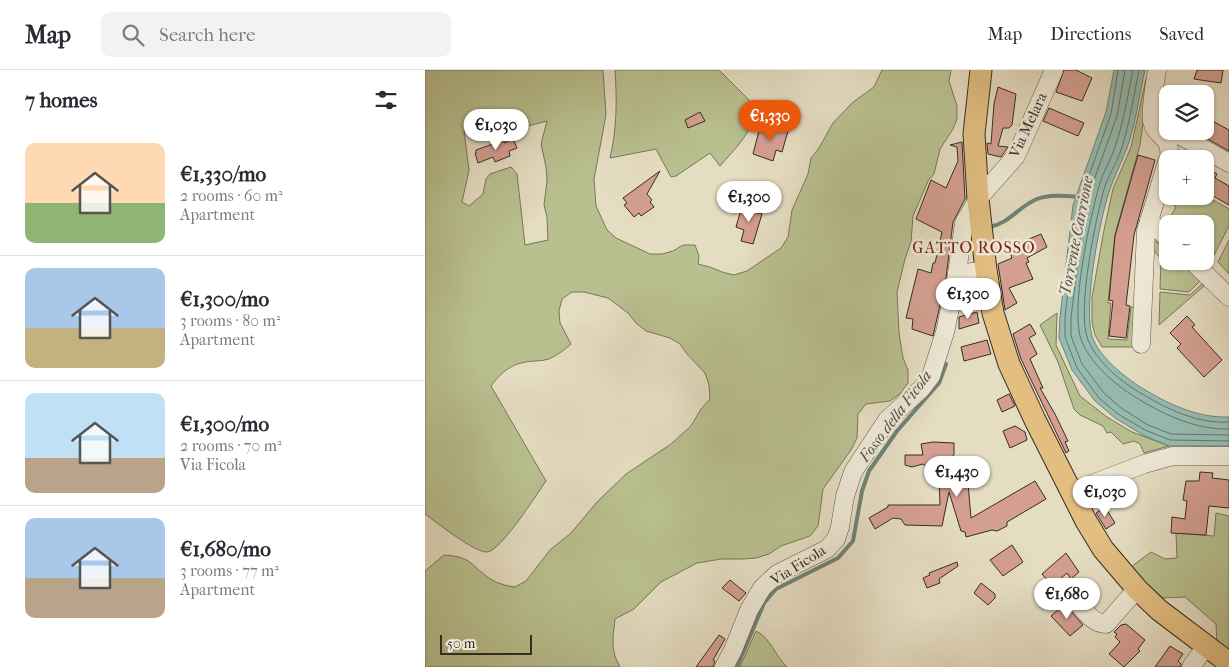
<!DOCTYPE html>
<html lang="en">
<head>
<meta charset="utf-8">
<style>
	:root { --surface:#fff; --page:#f2f2f3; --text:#2b2b33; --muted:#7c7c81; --line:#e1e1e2; --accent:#ea580c }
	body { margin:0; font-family:"IM FELL French Canon",serif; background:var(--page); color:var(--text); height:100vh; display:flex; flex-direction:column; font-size:19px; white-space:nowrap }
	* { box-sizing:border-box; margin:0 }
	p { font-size:16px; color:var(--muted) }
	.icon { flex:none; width:28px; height:28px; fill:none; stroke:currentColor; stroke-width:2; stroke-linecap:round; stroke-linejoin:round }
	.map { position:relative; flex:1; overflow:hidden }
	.side { display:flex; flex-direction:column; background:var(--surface); width:425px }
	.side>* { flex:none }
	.buttons { position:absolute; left:734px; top:15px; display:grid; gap:10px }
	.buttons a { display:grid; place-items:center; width:55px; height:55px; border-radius:10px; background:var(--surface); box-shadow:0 1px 4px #0004; font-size:25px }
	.scale { position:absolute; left:15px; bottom:12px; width:92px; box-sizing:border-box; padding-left:5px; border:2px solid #372c23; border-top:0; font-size:14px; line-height:18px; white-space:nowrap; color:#372c23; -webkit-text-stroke:4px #eee9d7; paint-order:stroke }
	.price { position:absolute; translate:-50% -42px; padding:0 11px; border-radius:18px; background:#fff; color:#222; font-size:16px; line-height:32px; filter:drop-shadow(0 1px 2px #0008) }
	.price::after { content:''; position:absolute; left:50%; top:30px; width:15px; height:11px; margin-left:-8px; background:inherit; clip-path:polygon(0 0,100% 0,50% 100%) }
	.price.active { background:var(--accent); color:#fff }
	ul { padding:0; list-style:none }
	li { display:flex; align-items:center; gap:15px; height:125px; padding:0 25px }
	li+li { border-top:1px solid var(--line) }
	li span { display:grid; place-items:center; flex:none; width:140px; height:100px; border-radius:10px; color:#555 }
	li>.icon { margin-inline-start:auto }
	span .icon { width:60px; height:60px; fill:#fffc; stroke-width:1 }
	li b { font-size:21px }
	h2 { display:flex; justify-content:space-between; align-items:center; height:60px; padding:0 25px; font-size:21px }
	header { display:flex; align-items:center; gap:30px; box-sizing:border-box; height:70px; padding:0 25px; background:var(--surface); border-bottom:1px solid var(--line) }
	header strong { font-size:24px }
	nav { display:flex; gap:28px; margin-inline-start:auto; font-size:18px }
	.search { width:350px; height:45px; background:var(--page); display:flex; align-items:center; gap:12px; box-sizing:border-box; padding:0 18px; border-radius:10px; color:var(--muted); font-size:19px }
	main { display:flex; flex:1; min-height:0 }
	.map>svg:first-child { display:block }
</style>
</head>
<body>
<header>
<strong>Map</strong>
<div class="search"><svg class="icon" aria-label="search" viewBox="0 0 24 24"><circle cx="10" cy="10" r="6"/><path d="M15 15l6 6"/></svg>Search here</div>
<nav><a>Map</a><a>Directions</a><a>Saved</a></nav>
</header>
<main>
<section class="side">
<h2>7 homes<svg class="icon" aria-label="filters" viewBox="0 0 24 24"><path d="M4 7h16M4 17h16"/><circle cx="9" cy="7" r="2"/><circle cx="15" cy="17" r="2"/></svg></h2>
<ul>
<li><span style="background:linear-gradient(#ffd9b3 60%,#8fb573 0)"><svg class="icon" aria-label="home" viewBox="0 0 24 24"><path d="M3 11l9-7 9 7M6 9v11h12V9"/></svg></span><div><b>€1,330/mo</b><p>2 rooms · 60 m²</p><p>Apartment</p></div></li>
<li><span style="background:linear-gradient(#a9c7e8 60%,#c2b280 0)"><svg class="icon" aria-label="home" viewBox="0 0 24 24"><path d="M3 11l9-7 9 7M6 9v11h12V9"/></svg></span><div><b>€1,300/mo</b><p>3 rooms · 80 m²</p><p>Apartment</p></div></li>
<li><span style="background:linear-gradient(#bfe0f5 65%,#b9a48a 0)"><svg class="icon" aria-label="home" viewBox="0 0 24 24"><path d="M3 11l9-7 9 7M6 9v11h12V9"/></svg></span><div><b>€1,300/mo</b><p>2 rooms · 70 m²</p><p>Via Ficola</p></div></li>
<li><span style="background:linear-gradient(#a9c7e8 60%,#b9a48a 0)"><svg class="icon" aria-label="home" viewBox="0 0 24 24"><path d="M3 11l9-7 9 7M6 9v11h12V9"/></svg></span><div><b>€1,680/mo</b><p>3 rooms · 77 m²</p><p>Apartment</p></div></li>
</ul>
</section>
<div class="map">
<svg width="804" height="597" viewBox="0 0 804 597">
	<rect width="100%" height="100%" fill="#e5ddc2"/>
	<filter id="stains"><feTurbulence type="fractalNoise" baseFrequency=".004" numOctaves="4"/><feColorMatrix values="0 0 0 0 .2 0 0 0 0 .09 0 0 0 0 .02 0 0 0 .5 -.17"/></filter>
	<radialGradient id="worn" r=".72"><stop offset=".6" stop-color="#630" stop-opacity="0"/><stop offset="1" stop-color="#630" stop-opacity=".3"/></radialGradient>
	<g fill="#b9c090" stroke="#78765a" fill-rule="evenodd">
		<path d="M0,0H178L181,45L169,109L171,136L182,160L191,168L225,184H237L248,181L258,175H270L274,186L273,194L285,197L297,202L309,205L322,201L356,178L363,167L367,140L383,104L386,88L394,78L408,53L427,33L449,17L457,0H526L524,11L532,36V49L528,59L515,79L509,104L503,111L488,146L486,172L480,189L472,222L474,263L478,288L483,300V313L475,324L465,331L441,334L433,344L432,368L426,380L398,419L393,456L385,466L356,476L344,484L331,488L319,489H296L272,493L236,512L209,539L190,549C188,569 185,579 195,597H0V501L19,485C49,487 45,496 67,510C74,514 82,516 90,517L101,511L125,480L146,463L172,432L201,404L246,374L266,356L276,339L285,329L284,315L280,303L262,284L255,274L245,268L221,261L211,253L203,243L183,228L159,222H147L137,229L134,241L135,253L146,274C139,280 133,285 124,289C115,292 105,290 96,293C83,296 73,306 66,316L121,411C112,424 75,482 62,482C50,483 11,452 0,444ZM122,51L116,74L121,97L122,111L119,135L122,147L123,170L100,175L92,104L86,97L65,104L61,109L58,124L44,136L37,132L44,100L39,61L57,55L61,64L82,56L91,59Z"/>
		<path d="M190,0H294L327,33C327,38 329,44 328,49C323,67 307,82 295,96L285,83L251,106L246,107L231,79L185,88C192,59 192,29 190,0Z"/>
		<polygon points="721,9 724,9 715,75 690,164 683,233 686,233 683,269 702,270 706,237 712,237 712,277 677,277 670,265 667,253 667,227 679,160 688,119 706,77"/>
		<polygon points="742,120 742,126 780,126 780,120 782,121 781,126 804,139 804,156 788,187 780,180 780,154 750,154 744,149 751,137 740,127"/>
		<polygon points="729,170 742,181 742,191 754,191 775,211 764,222 735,219 736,189 726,177"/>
		<polygon points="804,170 804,204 793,192"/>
		<polygon points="777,214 779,216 734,255 735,222 765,225"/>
		<polygon points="632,243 631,275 655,326 682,347 707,362 744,376 719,383 715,374 709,371 698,374 686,362 682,363 678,356 655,345 649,339 633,292 615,255"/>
		<polygon points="791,443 804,446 804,583 792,576 791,554 760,527 738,528 708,501 706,497 726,482 740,489 752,488 751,463 789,466"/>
		<path d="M331,561C346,568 350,586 362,597H315Z"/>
	</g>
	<path fill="#96bcb1" stroke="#708278" d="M689,0H720C714,26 711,53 702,78C697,91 691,103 686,116C675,146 658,236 667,266C674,288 703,310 722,321C747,336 775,348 804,347V376H744L718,365L690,348L670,331L647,300L634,268L635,247L648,135L681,42Z"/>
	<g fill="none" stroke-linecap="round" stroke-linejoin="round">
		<g stroke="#66746a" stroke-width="1">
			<polyline points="693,0 686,44 653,136 640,247 640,267 652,298 674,328 693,344 720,360 745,370 804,371"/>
			<polyline points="700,0 692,46 659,138 646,248 646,266 657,294 679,323 696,338 723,355 746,364 804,365"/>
			<path d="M708,0C703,24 699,50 691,74C687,88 678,101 674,116C665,149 644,242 657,272C668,297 693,317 715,330C742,346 772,360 804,359"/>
			<path d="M714,0C709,25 705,50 698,74C694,89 685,102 680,116C671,146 651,242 663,270C673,293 697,313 719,325C744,340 774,354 804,352"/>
		</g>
		<g stroke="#708278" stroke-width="4">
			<path d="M564,157C584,154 594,136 612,129C625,124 642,126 655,127"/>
			<polyline points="312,597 339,533 351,519 413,488 428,471 437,421 444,401 472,361 514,313 521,294"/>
		</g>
	</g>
	<g fill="#d49f90" stroke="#372c23">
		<polygon points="639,0 651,0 667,8 657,31 631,22"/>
		<polygon points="772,0 798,0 796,13 769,9"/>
		<polygon points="573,17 591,24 587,55 584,58 578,58 573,76 583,77 576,87 563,84 562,73 566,74 569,34"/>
		<polygon points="624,38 659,53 653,66 618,51"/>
		<polygon points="275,42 280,51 263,58 260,50"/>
		<polygon points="780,47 804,60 804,81 769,61 780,61"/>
		<polygon points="336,53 363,61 357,82 351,80 348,91 328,84"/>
		<polygon points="88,69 92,78 84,81 85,86 70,92 68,87 53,93 50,83 51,83 51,80 79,70 79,73"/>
		<polygon points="537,72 540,129 528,152 521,208 508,266 487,259 488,249 481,248 493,199 506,203 508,193 510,193 517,162 491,149 506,110 521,118 533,91 532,77 525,75"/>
		<polygon points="713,85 730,90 709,165 701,235 705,236 701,268 684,266 688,231 684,230 690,166"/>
		<polygon points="780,97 792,104 790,108 804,116 804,135 783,123 783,119 780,125"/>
		<polygon points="235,101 222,124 227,130 225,132 229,137 216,146 214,143 209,147 199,135 202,133 198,128"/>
		<polygon points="318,133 331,137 329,142 337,144 328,174 316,171 319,160 311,157"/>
		<polygon points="616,164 622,177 602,188 604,192 601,193 608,209 584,218 592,233 580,240 573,194 587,188 584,180 598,175 597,172"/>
		<polygon points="552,242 554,253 534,259 534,247"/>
		<polygon points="762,246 770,255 767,257 797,290 779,307 752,278 756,274 745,263"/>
		<polygon points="605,254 611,264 604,268 612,284 605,289 618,318 615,318 630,344 643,371 640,372 644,381 641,383 596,289 588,264"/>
		<polygon points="562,270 566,284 539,291 536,277"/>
		<polygon points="584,324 590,336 577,342 572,330"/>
		<polygon points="590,356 600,362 602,370 585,378 578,361"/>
		<polygon points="508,372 529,373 529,384 521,400 529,397 528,400 542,401 546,448 610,411 621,429 582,452 582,456 572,461 567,460 541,467 540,462 536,461 524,422 517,456 480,455 476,449 468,448 450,459 444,448 463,437 463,435 515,435 514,404 518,402 517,400 504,399 498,394 487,397 480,395 480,385 498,385 496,374"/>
		<polygon points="775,402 788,403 787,408 804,410 804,438 784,436 781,465 746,463 747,447 760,449 762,431 758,430 761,411 774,411"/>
		<polygon points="680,437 690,453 681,459 671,443"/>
		<polygon points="587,475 598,492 578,506 565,490"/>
		<polygon points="641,483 654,502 646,509 642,503 627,516 617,504"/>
		<polygon points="532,492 533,496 514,509 515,513 502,518 498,508 505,505 504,503"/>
		<polygon points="305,510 321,523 314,531 297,518"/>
		<polygon points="556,513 570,524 570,528 563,535 549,523"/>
		<polygon points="641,533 643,538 658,555 645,566 626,546"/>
		<polygon points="701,554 720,570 713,579 715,581 699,597 684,584 695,572 690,567 692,564 689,562 696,555"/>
		<polygon points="294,565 300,569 288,590 290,591 288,597 271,597"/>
		<polygon points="745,576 758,584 753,591 756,594 756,597 730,597"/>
	</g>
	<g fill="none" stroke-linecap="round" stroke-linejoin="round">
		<g stroke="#62584b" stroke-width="19">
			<g id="minor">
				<path d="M732,0C730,13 725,39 727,51C730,68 747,64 744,89"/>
				<polyline points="747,61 804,93"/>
				<polyline points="724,150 742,168"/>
				<polyline points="767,191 804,227"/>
				<polyline points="531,210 539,153 553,129 591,86 629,0"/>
				<polyline points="716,274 721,161 742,92"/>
				<polyline points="646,422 719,394 748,386 804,386"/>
				<path d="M651,531C660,541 668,554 681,554L712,519"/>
				<polyline points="299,597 308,580 324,540 337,518 352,504 402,479 411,469 415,457 420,426 428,402 462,350 496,319 506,306 520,262 531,210 541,203 561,200"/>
				<polyline points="766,597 781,576"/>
			</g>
		</g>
		<g stroke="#372c23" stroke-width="23">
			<polyline id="major" points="556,0 549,64 553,129 561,200 568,243 584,294 610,350 661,451 678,479 712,519 734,540 804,593"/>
		</g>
		<use href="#minor" stroke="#eee9d7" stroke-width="18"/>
		<use href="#major" stroke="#e2be81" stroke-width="21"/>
	</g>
	<g text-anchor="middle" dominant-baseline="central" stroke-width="5" stroke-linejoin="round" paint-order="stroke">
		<g font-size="15" fill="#372c23" stroke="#eee9d7">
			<text transform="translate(603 55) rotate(-65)">Via Melara</text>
			<text transform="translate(373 495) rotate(-32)">Via Ficola</text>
		</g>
		<g font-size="16" font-style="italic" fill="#4f5046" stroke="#eee9d7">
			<text transform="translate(651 166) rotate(-79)">Torrente Carrione</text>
			<text transform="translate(470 346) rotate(-53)">Fosso della Ficola</text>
		</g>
		<g font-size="16" letter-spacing="1" fill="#7a1f14" stroke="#eee9d7">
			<text x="549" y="177">GATTO ROSSO</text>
		</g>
	</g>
	<rect width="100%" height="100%" filter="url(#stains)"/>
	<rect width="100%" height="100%" fill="url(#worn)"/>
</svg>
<div class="buttons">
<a><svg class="icon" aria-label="layers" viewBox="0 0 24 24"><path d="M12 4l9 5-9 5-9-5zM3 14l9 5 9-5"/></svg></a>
<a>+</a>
<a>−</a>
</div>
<div class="scale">50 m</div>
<b class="price active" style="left:345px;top:72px">€1,330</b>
<b class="price" style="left:71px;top:81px">€1,030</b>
<b class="price" style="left:324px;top:153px">€1,300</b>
<b class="price" style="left:543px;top:250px">€1,300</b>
<b class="price" style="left:532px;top:428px">€1,430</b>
<b class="price" style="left:680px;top:448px">€1,030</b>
<b class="price" style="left:642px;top:550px">€1,680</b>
</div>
</main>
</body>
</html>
